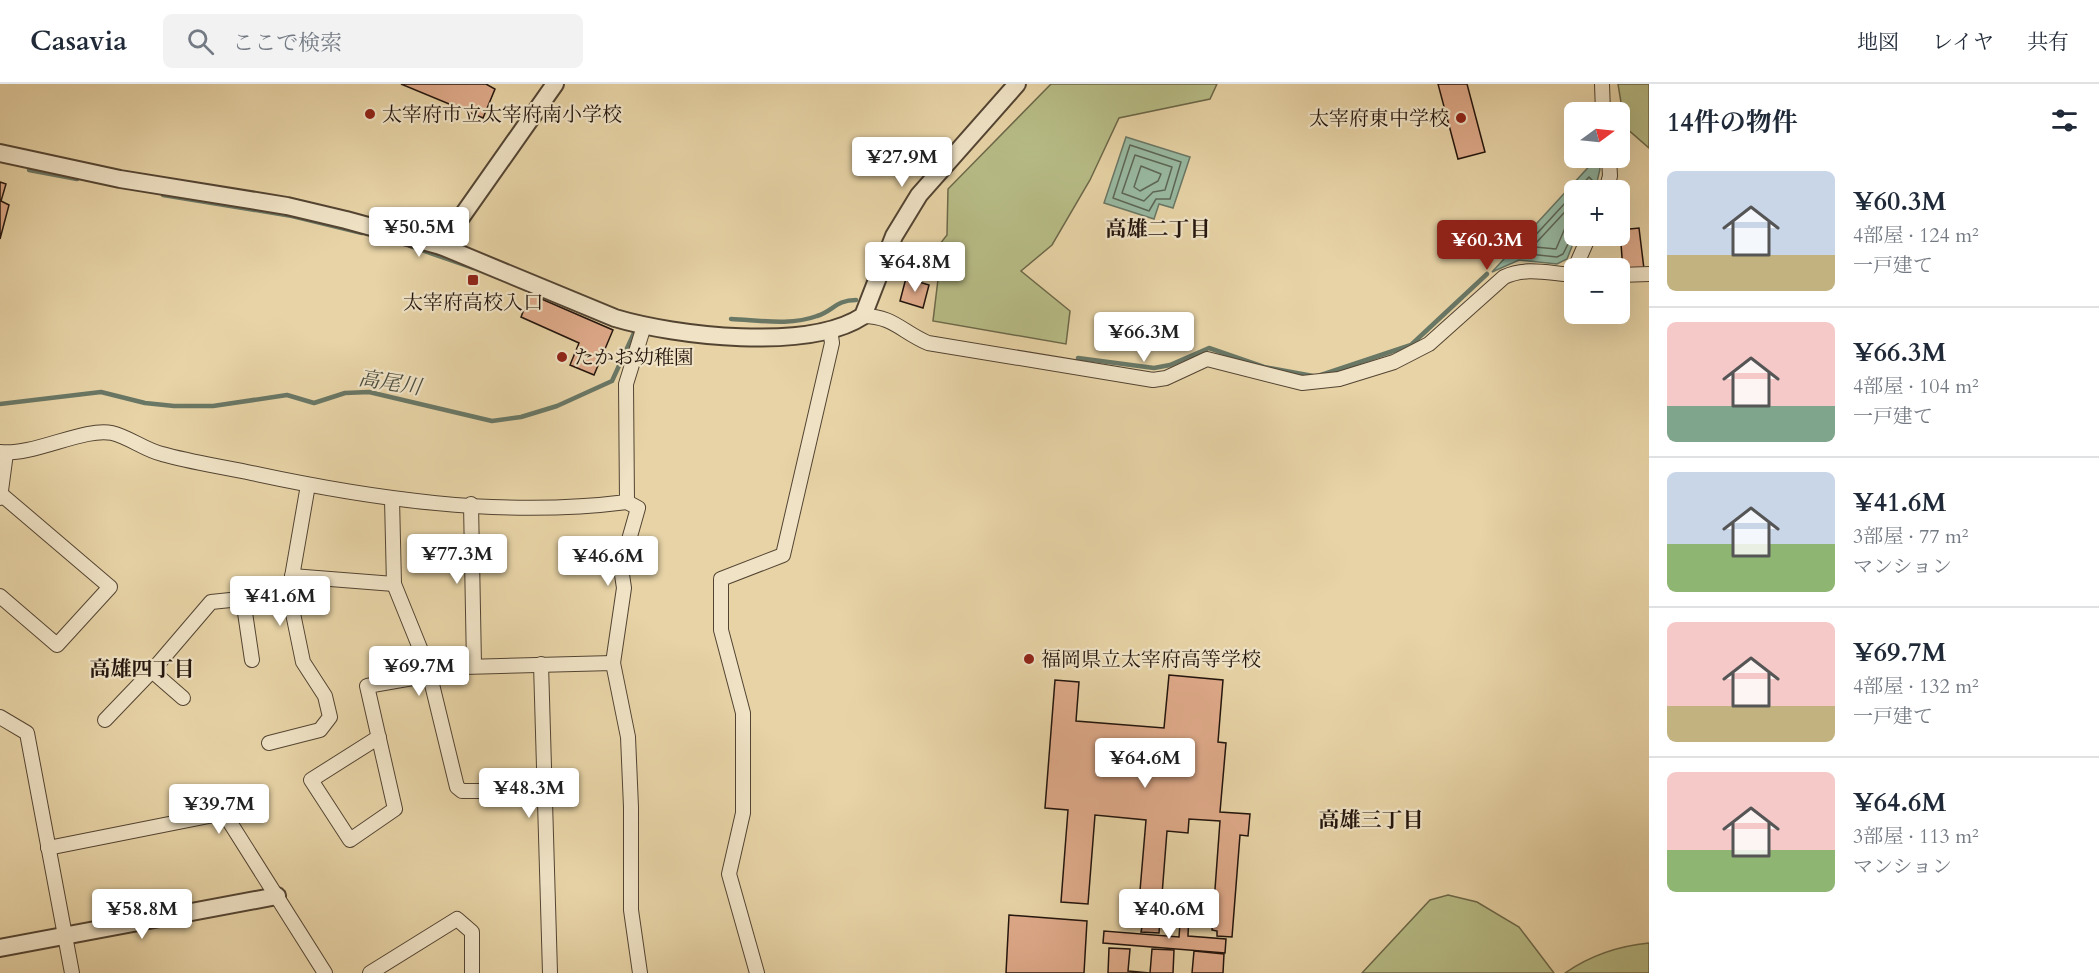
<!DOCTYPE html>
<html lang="ja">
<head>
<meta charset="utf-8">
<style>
	:root { --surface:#fff; --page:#f2f2f3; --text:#1f2937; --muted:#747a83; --line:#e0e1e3; --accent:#8f2418 }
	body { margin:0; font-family:Cardo,"Noto Serif JP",serif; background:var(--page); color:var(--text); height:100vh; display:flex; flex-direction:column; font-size:22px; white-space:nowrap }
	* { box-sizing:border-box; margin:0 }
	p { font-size:20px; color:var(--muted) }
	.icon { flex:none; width:33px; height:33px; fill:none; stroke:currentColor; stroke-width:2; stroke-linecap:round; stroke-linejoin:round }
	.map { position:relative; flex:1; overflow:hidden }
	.sheet { display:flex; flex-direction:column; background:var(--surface); width:450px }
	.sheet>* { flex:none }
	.needle { width:39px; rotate:75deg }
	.controls { position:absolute; left:1564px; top:18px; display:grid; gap:12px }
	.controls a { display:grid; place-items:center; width:66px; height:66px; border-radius:9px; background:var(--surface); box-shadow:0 6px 24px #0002; font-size:30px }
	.price { position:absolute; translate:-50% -51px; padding:0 14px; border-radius:6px; background:#fff; color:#222; font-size:20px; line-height:39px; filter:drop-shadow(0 2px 3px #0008) }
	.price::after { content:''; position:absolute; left:50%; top:36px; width:18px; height:14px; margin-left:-9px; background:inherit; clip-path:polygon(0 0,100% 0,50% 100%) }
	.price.on { background:var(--accent); color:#fff }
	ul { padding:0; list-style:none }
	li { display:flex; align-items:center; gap:18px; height:150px; padding:0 18px }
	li+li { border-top:2px solid var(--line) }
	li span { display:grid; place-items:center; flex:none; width:168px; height:120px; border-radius:9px; color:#555 }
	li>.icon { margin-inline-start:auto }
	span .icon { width:72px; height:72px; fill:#fffc; stroke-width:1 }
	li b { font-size:26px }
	h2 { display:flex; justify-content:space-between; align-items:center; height:72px; padding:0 18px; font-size:26px }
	header { display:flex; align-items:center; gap:36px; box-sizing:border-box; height:84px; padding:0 30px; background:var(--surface); border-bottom:2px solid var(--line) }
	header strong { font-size:28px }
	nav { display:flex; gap:33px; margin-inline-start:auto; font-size:21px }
	.search { width:420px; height:54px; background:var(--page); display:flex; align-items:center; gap:15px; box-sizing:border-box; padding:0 21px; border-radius:9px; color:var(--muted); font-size:22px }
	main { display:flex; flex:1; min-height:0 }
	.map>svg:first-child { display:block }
</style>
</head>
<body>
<header>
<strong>Casavia</strong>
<div class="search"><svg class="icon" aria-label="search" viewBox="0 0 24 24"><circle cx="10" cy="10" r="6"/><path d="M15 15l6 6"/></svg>ここで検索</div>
<nav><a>地図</a><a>レイヤ</a><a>共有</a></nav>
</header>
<main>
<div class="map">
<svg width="1649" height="889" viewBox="0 0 1649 889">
	<rect width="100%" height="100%" fill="#e7d3a6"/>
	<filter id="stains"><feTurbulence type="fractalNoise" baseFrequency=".00333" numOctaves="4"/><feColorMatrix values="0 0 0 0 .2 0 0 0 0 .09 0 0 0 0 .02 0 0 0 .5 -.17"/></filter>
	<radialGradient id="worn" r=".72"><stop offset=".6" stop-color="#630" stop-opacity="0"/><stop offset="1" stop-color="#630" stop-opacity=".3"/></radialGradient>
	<g fill="#b7bc86" stroke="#6c6849" stroke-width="1.5">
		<polygon points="1051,0 1217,0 1210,15 1119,34 1090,96 1052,161 1021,187 1070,227 1066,260 933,237 939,187 932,170 947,151 948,105"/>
		<polygon points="1618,0 1649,0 1649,64 1625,43"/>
		<polygon points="1448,811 1477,818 1519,843 1554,889 1362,889 1430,816"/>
		<path d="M1649,859V889H1565C1591,871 1618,862 1649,859Z"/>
	</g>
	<g fill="#98b9a1" stroke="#697765" stroke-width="1.5">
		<polygon points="1126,53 1190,73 1173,124 1159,120 1154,135 1104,119"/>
		<polygon points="1596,75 1600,85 1595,106 1575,106 1576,152 1567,175 1557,180 1519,176 1492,188"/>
	</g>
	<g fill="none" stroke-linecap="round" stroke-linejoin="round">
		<g stroke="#5d6656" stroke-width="1.5">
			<polygon points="1130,61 1181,78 1170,115 1156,115 1149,127 1113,114"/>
			<polygon points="1135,71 1172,83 1165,106 1153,108 1144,117 1122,109"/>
			<polygon points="1141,82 1161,90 1158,97 1140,107 1134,103"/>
			<polyline points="1575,117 1536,159 1535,163 1556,165 1565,144 1575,138"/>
			<polyline points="1575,146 1563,170 1557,173 1519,169 1589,93 1592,96 1589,106"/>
		</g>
		<g stroke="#697765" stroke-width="4.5">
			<polyline points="29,86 77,95"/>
			<polyline points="163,111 292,132 362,149"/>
			<polyline points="410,162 473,184"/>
			<path d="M731,235C758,236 790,242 817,232C833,227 836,216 856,216"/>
			<polyline points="1078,274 1154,284 1170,281 1209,264 1264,283 1313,292"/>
			<polyline points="1321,291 1411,261 1487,190"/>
			<polyline points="0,320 101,308 145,319 174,322 213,322 287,311 314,319 345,309 369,308 492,337 521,333 557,322 612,297 634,249"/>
		</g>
	</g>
	<g fill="#dfaa8a" stroke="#22140c" stroke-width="1.5">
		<polygon points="401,0 486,0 495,5 483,34"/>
		<polygon points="1438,0 1467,0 1485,68 1458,75"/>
		<polygon points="0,98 6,100 1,117 9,121 0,155"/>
		<polygon points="1639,144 1644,185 1623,187 1620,146"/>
		<polygon points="906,194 929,201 923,224 900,217"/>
		<polygon points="530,210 613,246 594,291 570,281 579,259 521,233"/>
		<polygon points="1169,591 1223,596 1218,658 1226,659 1220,728 1250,730 1248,752 1240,751 1232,853 1217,852 1217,847 1212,846 1220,737 1189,735 1188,749 1167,747 1159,849 1141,848 1142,843 1137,842 1146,736 1095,731 1088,820 1061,818 1068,726 1045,724 1055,596 1079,598 1076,637 1164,644"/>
		<polygon points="1181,826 1189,827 1188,852 1226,855 1225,869 1103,859 1104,847 1179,853"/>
		<polygon points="1009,831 1087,837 1084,889 1006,889"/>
		<polygon points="1109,864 1130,865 1128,887 1150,889 1152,865 1174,866 1173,889 1108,889"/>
		<polygon points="1194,867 1224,870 1223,889 1192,889"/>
	</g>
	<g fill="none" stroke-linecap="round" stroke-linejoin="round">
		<g stroke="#534432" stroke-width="16">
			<g id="minor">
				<polyline points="1602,0 1603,28"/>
				<polyline points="1606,106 1610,92 1609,74"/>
				<polyline points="1575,184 1589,152"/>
				<polyline points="1620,191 1649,190"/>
				<path d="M863,232C893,232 902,248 928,259L1153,296L1166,294L1207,275L1302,299L1339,295L1394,278L1429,260L1504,193C1527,182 1551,190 1575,191"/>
				<path d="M0,368C34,372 84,343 112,349C129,353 145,366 162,370C190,378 219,382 247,388C371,415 501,434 627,418L626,300L644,242"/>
				<polyline points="0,414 6,369"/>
				<polyline points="392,415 394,500 428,584 457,703 462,707 544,707"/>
				<polyline points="471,420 474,581"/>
				<polyline points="292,492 394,500"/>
				<polyline points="0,512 57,561 110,503 2,411"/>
				<polyline points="243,515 252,576"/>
				<polyline points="613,579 624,504 621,484 638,424 627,418"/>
				<polyline points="541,580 550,889"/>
				<polyline points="428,584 613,579 628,653 631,723 631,826 640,889"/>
				<polyline points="152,587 183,614"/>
				<polyline points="0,633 27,649 72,889"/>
				<polyline points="105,636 152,587 211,518 289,510"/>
				<polyline points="379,653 311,696 350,756 395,725 367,602 430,591"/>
				<polyline points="269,659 320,646 330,633 325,612 303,578 289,510 308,401"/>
				<polyline points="48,764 224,729 325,889"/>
				<polyline points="370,889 457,835 472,848 472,889"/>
				<polyline points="757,889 729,790 743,729 743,629 721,546 721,495 783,471 832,259 830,245"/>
			</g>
		</g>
		<g stroke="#534432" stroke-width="20">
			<g id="tertiary">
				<path d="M0,69L120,95L287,122L346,136L441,162L615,234C675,252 808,268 863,232L894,152L919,111L1017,0"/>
				<polyline points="441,162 555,0"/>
				<polyline points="0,864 277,812"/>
			</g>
		</g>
		<use href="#minor" stroke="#efe2c5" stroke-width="14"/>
		<use href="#tertiary" stroke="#efe2c5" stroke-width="16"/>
	</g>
	<g fill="#8f2418" stroke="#efe2c5" stroke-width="2">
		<circle cx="370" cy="30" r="6"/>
		<circle cx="1461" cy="34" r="6"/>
		<rect x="467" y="190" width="12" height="12" rx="3"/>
		<circle cx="562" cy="273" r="6"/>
		<circle cx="1029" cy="575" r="6"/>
	</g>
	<g text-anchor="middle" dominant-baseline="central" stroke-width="4.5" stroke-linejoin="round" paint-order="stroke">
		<g font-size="20" fill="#22140c" stroke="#efe2c5" text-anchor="start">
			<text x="382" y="30">太宰府市立太宰府南小学校</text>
			<text x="1449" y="34" text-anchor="end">太宰府東中学校</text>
			<text x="473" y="218" text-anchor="middle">太宰府高校入口</text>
			<text x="574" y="273">たかお幼稚園</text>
			<text x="1041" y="575">福岡県立太宰府高等学校</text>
		</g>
		<g font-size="21" font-weight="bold" fill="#22140c" stroke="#efe2c5">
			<text x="1158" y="145">高雄二丁目</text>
			<text x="142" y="585">高雄四丁目</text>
			<text x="1371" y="736">高雄三丁目</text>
		</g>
		<g font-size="21" font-style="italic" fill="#4b4e40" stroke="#efe2c5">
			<text transform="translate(390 299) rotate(9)">高尾川</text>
		</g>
	</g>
	<rect width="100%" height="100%" filter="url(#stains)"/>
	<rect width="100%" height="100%" fill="url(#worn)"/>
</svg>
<div class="controls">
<a><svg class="needle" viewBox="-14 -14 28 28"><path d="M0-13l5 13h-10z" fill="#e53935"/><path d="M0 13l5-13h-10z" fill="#747a83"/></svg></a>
<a>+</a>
<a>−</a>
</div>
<b class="price" style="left:902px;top:104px">¥27.9M</b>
<b class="price" style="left:419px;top:174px">¥50.5M</b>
<b class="price on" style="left:1487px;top:187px">¥60.3M</b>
<b class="price" style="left:915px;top:209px">¥64.8M</b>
<b class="price" style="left:1144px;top:279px">¥66.3M</b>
<b class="price" style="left:457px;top:501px">¥77.3M</b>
<b class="price" style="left:608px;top:503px">¥46.6M</b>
<b class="price" style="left:280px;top:543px">¥41.6M</b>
<b class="price" style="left:419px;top:613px">¥69.7M</b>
<b class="price" style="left:1145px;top:705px">¥64.6M</b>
<b class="price" style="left:529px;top:735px">¥48.3M</b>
<b class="price" style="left:219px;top:751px">¥39.7M</b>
<b class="price" style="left:142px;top:856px">¥58.8M</b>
<b class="price" style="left:1169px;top:856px">¥40.6M</b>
</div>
<section class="sheet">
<h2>14件の物件<svg class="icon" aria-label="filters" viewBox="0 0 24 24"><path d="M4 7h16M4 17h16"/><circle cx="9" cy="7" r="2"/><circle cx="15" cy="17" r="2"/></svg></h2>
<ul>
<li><span style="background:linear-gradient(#c9d6e8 70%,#c2b280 0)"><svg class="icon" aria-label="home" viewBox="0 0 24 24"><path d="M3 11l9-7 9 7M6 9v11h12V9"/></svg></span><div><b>¥60.3M</b><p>4部屋 · 124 m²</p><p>一戸建て</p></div></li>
<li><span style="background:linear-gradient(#f6c9c9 70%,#7fa58c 0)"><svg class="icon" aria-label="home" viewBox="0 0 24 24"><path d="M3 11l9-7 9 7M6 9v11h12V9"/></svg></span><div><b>¥66.3M</b><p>4部屋 · 104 m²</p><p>一戸建て</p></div></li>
<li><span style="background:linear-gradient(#c9d6e8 60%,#8fb573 0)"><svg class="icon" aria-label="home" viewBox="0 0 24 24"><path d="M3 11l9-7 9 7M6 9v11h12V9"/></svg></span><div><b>¥41.6M</b><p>3部屋 · 77 m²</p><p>マンション</p></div></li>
<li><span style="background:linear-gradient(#f6c9c9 70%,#c2b280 0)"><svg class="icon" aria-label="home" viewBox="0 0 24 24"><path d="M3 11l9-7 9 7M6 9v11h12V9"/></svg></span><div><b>¥69.7M</b><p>4部屋 · 132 m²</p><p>一戸建て</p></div></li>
<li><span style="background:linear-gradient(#f6c9c9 65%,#8fb573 0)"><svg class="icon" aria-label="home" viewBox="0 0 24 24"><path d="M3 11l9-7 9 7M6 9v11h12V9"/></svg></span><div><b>¥64.6M</b><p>3部屋 · 113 m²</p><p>マンション</p></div></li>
</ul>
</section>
</main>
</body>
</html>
